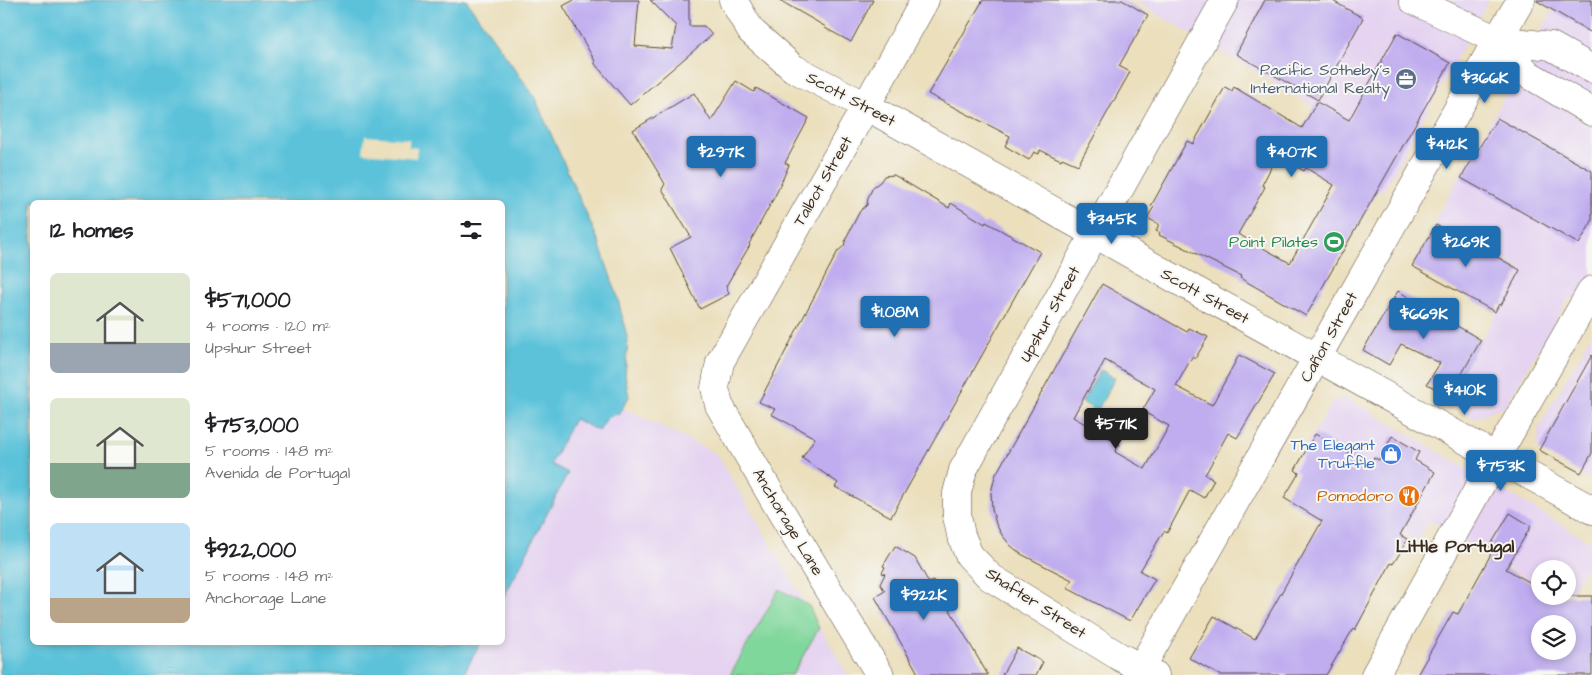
<!DOCTYPE html>
<html lang="en">
<head>
<meta charset="utf-8">
<style>
	:root { --surface:#fff; --page:#f6f6f6; --text:#202124; --muted:#757577; --accent:#1f6fb2 }
	body { margin:0; font-family:"Architects Daughter",sans-serif; background:var(--page); color:var(--text); height:100vh; display:flex; flex-direction:column; font-size:19px; white-space:nowrap }
	* { box-sizing:border-box; margin:0 }
	p { font-size:16px; color:var(--muted) }
	.icon { flex:none; width:28px; height:28px; fill:none; stroke:currentColor; stroke-width:2; stroke-linecap:round; stroke-linejoin:round }
	.map { position:relative; flex:1; overflow:hidden }
	.details { position:absolute; left:30px; top:200px; width:475px; height:445px; display:flex; flex-direction:column; background:var(--surface); border-radius:8px; box-shadow:0 2px 8px #0003 }
	.details>* { flex:none }
	.fabs { position:absolute; left:1531px; top:560px; display:grid; gap:10px }
	.fabs a { display:grid; place-items:center; width:45px; height:45px; border-radius:50%; background:var(--surface); box-shadow:0 2px 8px #0003; font-size:25px }
	.price { position:absolute; translate:-50% -42px; padding:0 11px; border-radius:5px; background:var(--accent); color:#fff; font-size:16px; line-height:32px; filter:drop-shadow(0 1px 2px #0008) }
	.price::after { content:''; position:absolute; left:50%; top:30px; width:15px; height:11px; margin-left:-8px; background:inherit; clip-path:polygon(0 0,100% 0,50% 100%) }
	.price.selected { background:#222; color:#fff }
	ul { padding:0; list-style:none }
	li { display:flex; align-items:center; gap:15px; height:125px; padding:0 20px }
	li span { display:grid; place-items:center; flex:none; width:140px; height:100px; border-radius:8px; color:#555 }
	li>.icon { margin-inline-start:auto }
	span .icon { width:60px; height:60px; fill:#fffc; stroke-width:1 }
	li b { font-size:21px }
	h2 { display:flex; justify-content:space-between; align-items:center; height:60px; padding:0 20px; font-size:21px }
	.map>svg:first-child { display:block }
</style>
</head>
<body>
<div class="map">
<svg width="1592" height="675" viewBox="0 0 1592 675">
	<rect width="100%" height="100%" fill="#f6f6f2"/>
	<filter id="ink" filterUnits="userSpaceOnUse"><feTurbulence type="fractalNoise" baseFrequency=".02" numOctaves="2"/><feDisplacementMap in="SourceGraphic" scale="10" xChannelSelector="R" yChannelSelector="G"/><feConvolveMatrix kernelMatrix="1 2 1 2 8 2 1 2 1" color-interpolation-filters="sRGB"/></filter>
	<filter id="wash" filterUnits="userSpaceOnUse"><feTurbulence type="fractalNoise" baseFrequency=".0096" numOctaves="4" result="noise"/><feDisplacementMap in="SourceGraphic" scale="20" xChannelSelector="R" yChannelSelector="G"/><feGaussianBlur stdDeviation="1.12" result="paint"/><feColorMatrix in="noise" values="0 0 0 0 0 0 0 0 0 0 0 0 0 0 0 0 0 1.4 0 .05"/><feComposite in="paint" operator="in"/></filter>
	<g filter="url(#wash)">
		<rect width="100%" height="100%" fill="#ebdfbc"/>
		<g fill="#e5d3f1">
			<polygon points="1134,0 1489,0 1383,191 1301,145 1320,110"/>
			<polygon points="1559,0 1592,0 1592,310 1569,297 1506,405 1475,418 1446,403 1522,268 1434,222"/>
			<polygon points="1592,334 1592,480 1538,450 1538,429"/>
			<polygon points="1345,397 1592,543 1592,557 1565,603 1568,596 1568,569 1540,569 1540,587 1430,520 1417,540 1291,470 1334,400"/>
			<polygon points="623,408 717,454 848,675 463,675 480,643 502,642 503,599 567,474 550,464 574,419 607,418 619,413"/>
		</g>
		<polygon fill="#80d79b" stroke="#5e805c" points="779,589 809,606 819,628 792,675 730,675"/>
		<g fill="#5cc2da" stroke="#4c767c">
			<polygon points="0,0 466,0 534,96 598,240 617,295 628,341 625,375 629,397 619,413 607,418 599,431 574,419 551,464 568,473 503,599 502,202 32,202 32,642 480,643 463,675 0,675"/>
			<polygon points="1101,370 1115,378 1097,411 1082,402"/>
		</g>
		<polygon fill="#ebdfbc" points="365,136 409,139 409,147 417,148 416,158 363,153"/>
		<g id="blocks">
			<g fill="#c0adef" fill-rule="evenodd">
				<polygon points="574,0 639,0 635,46 672,49 676,26 650,0 689,0 689,26 704,26 712,35 630,105 595,64 595,61 563,6"/>
				<polygon points="779,0 873,0 851,42 825,28 826,27"/>
				<polygon points="983,0 1122,0 1148,15 1119,66 1130,72 1078,165 1062,158 1061,160 1040,150 1039,154 1034,152 1029,160 1005,146 1010,136 928,94"/>
				<polygon points="1265,0 1331,0 1363,18 1318,100 1236,54"/>
				<polygon points="1537,0 1592,0 1592,33 1537,1"/>
				<path d="M1397,33L1450,63L1306,316L1240,278L1241,276L1159,235L1160,233L1156,231L1159,224L1147,218L1154,207L1151,206L1187,141L1193,144L1225,87L1232,91L1234,87L1302,128L1317,102L1349,120ZM1277,156L1304,171L1306,168L1334,185L1290,263L1238,234L1265,187L1262,185Z"/>
				<polygon points="736,81 754,92 756,88 809,118 785,163 789,165 777,192 749,244 750,245 726,286 729,294 700,309 670,248 691,237 662,189 665,184 633,130 694,93 711,121"/>
				<polygon points="1497,118 1592,171 1592,221 1579,244 1461,178"/>
				<polygon points="894,175 949,208 951,203 985,224 986,222 1040,252 891,517 835,487 838,483 802,458 815,438 771,414 775,409 759,402 838,251 844,246 846,238 860,211 867,205 868,198 873,187 880,182 884,176"/>
				<polygon points="1436,225 1482,250 1483,249 1520,270 1501,305 1499,304 1495,312 1412,266"/>
				<path d="M1102,284L1187,332L1189,328L1208,337L1195,359L1192,357L1176,386L1212,405L1239,355L1275,374L1237,438L1228,433L1205,475L1214,480L1204,498L1190,490L1167,533L1164,531L1140,571L1155,579L1130,621L1067,588L1072,580L1021,554L1010,545L1002,535L996,524L992,509L991,493L995,476ZM1105,360L1155,389L1142,411L1169,426L1145,469L1115,452L1120,444L1073,417Z"/>
				<polygon points="1398,291 1481,340 1449,396 1427,384 1440,363 1401,344 1389,365 1363,350"/>
				<polygon points="1592,355 1592,453 1581,473 1539,450"/>
				<polygon points="1315,434 1370,465 1374,458 1379,460 1392,436 1419,452 1415,460 1435,472 1400,535 1407,539 1403,548 1393,564 1391,563 1355,630 1353,629 1326,675 1219,675 1189,658 1214,616 1255,639 1322,521 1284,498 1299,473 1295,470"/>
				<path d="M1510,513L1531,526L1506,569L1540,588V596H1592V675H1417L1453,612L1458,614L1491,554L1487,551ZM1540,624H1568V651H1540Z"/>
				<polygon points="895,546 915,558 929,583 933,581 988,675 919,675 875,597 885,591 880,584 885,574 882,573 885,567 883,566"/>
				<polygon points="1017,648 1043,662 1036,675 1002,675"/>
			</g>
		</g>
	</g>
	<g filter="url(#ink)">
		<use href="#blocks" fill-opacity="0" stroke="#554536" stroke-width="1"/>
		<g fill="none" stroke-linecap="round" stroke-linejoin="round">
			<g stroke="#554536" stroke-width="29">
				<g id="minor">
					<polyline points="733,0 751,31 793,68 866,106 720,362 715,388 719,405 780,510 880,675"/>
					<polyline points="1137,675 1497,40"/>
					<polyline points="1155,675 1120,657 990,577 969,555 961,535 957,516 957,493 963,470 1225,0"/>
					<polyline points="1375,675 1496,457 1592,290"/>
				</g>
			</g>
			<g stroke="#554536" stroke-width="29">
				<g id="major">
					<path d="M925,0L866,106C1107,242 1350,376 1592,510"/>
					<polyline points="1413,0 1497,40 1551,46 1592,69"/>
					<polyline points="1497,40 1528,74 1592,112"/>
					<polyline points="1497,40 1521,0"/>
				</g>
			</g>
			<use href="#minor" stroke="#fff" stroke-width="28"/>
			<use href="#major" stroke="#fff" stroke-width="28"/>
		</g>
	</g>
	<defs>
		<g id="office-disc" transform="scale(1.125)"><circle r="9.5" fill="#5c6f8a" stroke="#f6f6f2"/><path d="M-6-3h4V-5.5h4V-3h4V5H-6ZM-1-4.5V-3h2v-1.5ZM-6 0V1H6V0Z" fill="#fff"/></g>
		<g id="stadium-disc" transform="scale(1.125)"><circle r="9.5" fill="#2e9e5b" stroke="#f6f6f2"/><path d="M0-5a6.5 5 0 1 0 0 10a6.5 5 0 1 0 0-10ZM-3.5-1.8h7v3.6h-7Z" fill="#fff"/></g>
		<g id="shop-disc" transform="scale(1.125)"><circle r="9.5" fill="#3f7fe0" stroke="#f6f6f2"/><path d="M-5-2.5h2.3a2.7 3.5 0 0 1 5.4 0H5L5.5 6h-11ZM-1.5-2.5h3a1.5 2.3 0 0 0-3 0Z" fill="#fff"/></g>
		<g id="restaurant-disc" transform="scale(1.125)"><circle r="9.5" fill="#e8710a" stroke="#f6f6f2"/><path d="M-5-6h1v4h1v-4h1v4h1v-4h1v5L-1.5 .5V6h-2V.5L-5-1ZM5-6V6H3V1.5H1.5Q1.5-4 5-6Z" fill="#fff"/></g>
	</defs>
	<g fill-rule="evenodd">
		<use href="#office-disc" x="1406" y="79"/>
		<use href="#stadium-disc" x="1334" y="242"/>
		<use href="#shop-disc" x="1391" y="454"/>
		<use href="#restaurant-disc" x="1409" y="496"/>
	</g>
	<g text-anchor="middle" dominant-baseline="central" stroke-width="4" stroke-linejoin="round" paint-order="stroke">
		<g font-size="16" fill="#4e5e75" stroke="#f6f6f2" text-anchor="end">
			<text x="1390" y="70">Pacific Sotheby's<tspan x="1390" dy="18">International Realty</tspan></text>
		</g>
		<g font-size="16" fill="#3b2a1e" stroke="#f6f6f2">
			<text transform="translate(851 99) rotate(28)">Scott Street</text>
			<text transform="translate(823 181) rotate(-60)">Talbot Street</text>
			<text transform="translate(1205 296) rotate(29)">Scott Street</text>
			<text transform="translate(1050 314) rotate(-61)">Upshur Street</text>
			<text transform="translate(1329 337) rotate(-61)">Cañon Street</text>
			<text transform="translate(788 522) rotate(59)">Anchorage Lane</text>
			<text transform="translate(1036 603) rotate(33)">Shafter Street</text>
		</g>
		<g font-size="16" fill="#27864d" stroke="#f6f6f2" text-anchor="end">
			<text x="1318" y="242">Point Pilates</text>
		</g>
		<g font-size="16" fill="#366cbe" stroke="#f6f6f2" text-anchor="end">
			<text x="1375" y="445">The Elegant<tspan x="1375" dy="18">Truffle</tspan></text>
		</g>
		<g font-size="16" fill="#c56008" stroke="#f6f6f2" text-anchor="end">
			<text x="1393" y="496">Pomodoro</text>
		</g>
		<g font-size="18" font-weight="bold" fill="#3b2a1e" stroke="#f6f6f2">
			<text x="1455" y="546">Little Portugal</text>
		</g>
	</g>
</svg>
<div class="fabs">
<a><svg class="icon" aria-label="locate" viewBox="0 0 24 24"><circle cx="12" cy="12" r="6"/><path d="M12 2v4M12 18v4M2 12h4M18 12h4"/></svg></a>
<a><svg class="icon" aria-label="layers" viewBox="0 0 24 24"><path d="M12 4l9 5-9 5-9-5zM3 14l9 5 9-5"/></svg></a>
</div>
<b class="price" style="left:1485px;top:104px">$366K</b>
<b class="price" style="left:1447px;top:170px">$412K</b>
<b class="price" style="left:721px;top:178px">$297K</b>
<b class="price" style="left:1292px;top:178px">$407K</b>
<b class="price" style="left:1112px;top:245px">$345K</b>
<b class="price" style="left:1466px;top:268px">$269K</b>
<b class="price" style="left:895px;top:338px">$1.08M</b>
<b class="price" style="left:1424px;top:340px">$669K</b>
<b class="price" style="left:1465px;top:416px">$410K</b>
<b class="price selected" style="left:1116px;top:450px">$571K</b>
<b class="price" style="left:1501px;top:492px">$753K</b>
<b class="price" style="left:924px;top:621px">$922K</b>
<section class="details">
<h2>12 homes<svg class="icon" aria-label="filters" viewBox="0 0 24 24"><path d="M4 7h16M4 17h16"/><circle cx="9" cy="7" r="2"/><circle cx="15" cy="17" r="2"/></svg></h2>
<ul>
<li><span style="background:linear-gradient(#dfe7d0 70%,#9aa5b1 0)"><svg class="icon" aria-label="home" viewBox="0 0 24 24"><path d="M3 11l9-7 9 7M6 9v11h12V9"/></svg></span><div><b>$571,000</b><p>4 rooms · 120 m²</p><p>Upshur Street</p></div></li>
<li><span style="background:linear-gradient(#dfe7d0 65%,#7fa58c 0)"><svg class="icon" aria-label="home" viewBox="0 0 24 24"><path d="M3 11l9-7 9 7M6 9v11h12V9"/></svg></span><div><b>$753,000</b><p>5 rooms · 148 m²</p><p>Avenida de Portugal</p></div></li>
<li><span style="background:linear-gradient(#bfe0f5 75%,#b9a48a 0)"><svg class="icon" aria-label="home" viewBox="0 0 24 24"><path d="M3 11l9-7 9 7M6 9v11h12V9"/></svg></span><div><b>$922,000</b><p>5 rooms · 148 m²</p><p>Anchorage Lane</p></div></li>
</ul>
</section>
</div>
</body>
</html>
